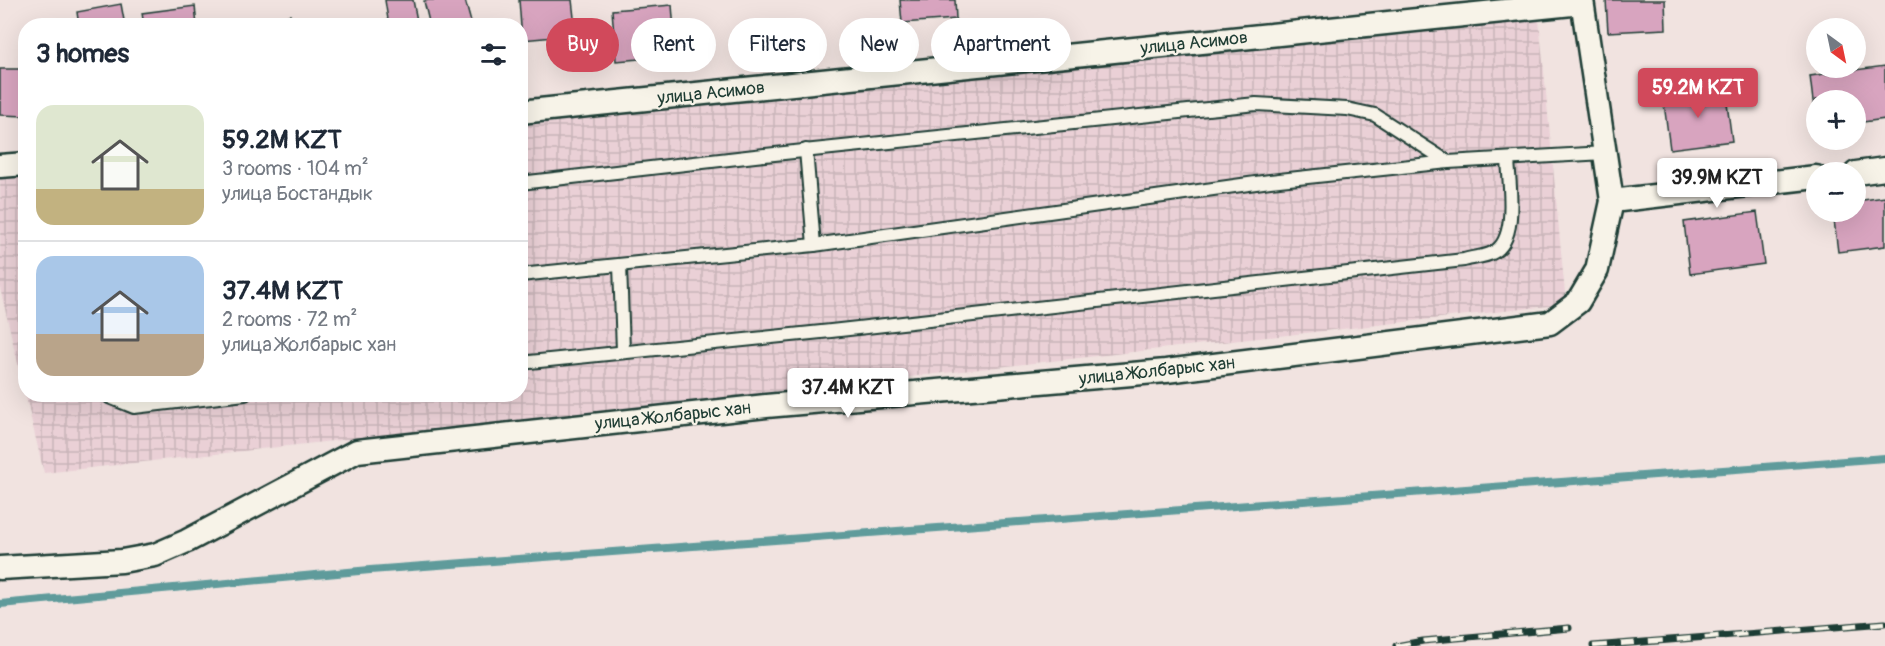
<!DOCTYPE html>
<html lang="en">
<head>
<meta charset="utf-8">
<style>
	:root { --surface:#fff; --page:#f6f6f7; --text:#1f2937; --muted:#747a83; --line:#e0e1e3; --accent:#d1495b }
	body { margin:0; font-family:Pangolin,sans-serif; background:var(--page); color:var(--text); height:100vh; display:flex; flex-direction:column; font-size:22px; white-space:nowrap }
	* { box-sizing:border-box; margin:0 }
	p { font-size:20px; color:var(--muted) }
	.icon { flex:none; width:33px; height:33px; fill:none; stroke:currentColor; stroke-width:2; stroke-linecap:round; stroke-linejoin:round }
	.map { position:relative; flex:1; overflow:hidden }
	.side { position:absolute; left:18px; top:18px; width:510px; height:384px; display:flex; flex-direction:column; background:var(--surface); border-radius:24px; box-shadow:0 6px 24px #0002 }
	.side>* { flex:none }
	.hud { position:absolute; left:546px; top:18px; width:570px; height:54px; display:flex; gap:12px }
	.needle { width:39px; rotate:147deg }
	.controls { position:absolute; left:1806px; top:18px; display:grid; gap:12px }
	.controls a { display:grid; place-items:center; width:60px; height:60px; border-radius:50%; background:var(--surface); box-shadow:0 6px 24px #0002; font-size:30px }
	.price { position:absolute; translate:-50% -51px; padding:0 14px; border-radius:6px; background:#fff; color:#222; font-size:20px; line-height:39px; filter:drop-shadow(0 2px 3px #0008) }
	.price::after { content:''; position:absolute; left:50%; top:36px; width:18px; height:14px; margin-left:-9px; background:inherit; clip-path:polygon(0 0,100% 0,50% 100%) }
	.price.selected { background:var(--accent); color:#fff }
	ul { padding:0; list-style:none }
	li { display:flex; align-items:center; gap:18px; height:150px; padding:0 18px }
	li+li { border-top:2px solid var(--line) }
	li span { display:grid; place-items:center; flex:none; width:168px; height:120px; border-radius:18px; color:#555 }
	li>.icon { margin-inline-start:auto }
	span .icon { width:72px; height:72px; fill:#fffc; stroke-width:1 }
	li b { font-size:26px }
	h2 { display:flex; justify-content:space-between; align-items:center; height:72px; padding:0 18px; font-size:26px }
	.chip { padding:0 21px; border-radius:27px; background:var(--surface); box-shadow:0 6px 24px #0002; font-size:21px; line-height:54px }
	.chip.selected { background:var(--accent); color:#fff }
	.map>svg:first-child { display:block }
</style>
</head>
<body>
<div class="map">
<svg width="1885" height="646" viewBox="0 0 1885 646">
	<defs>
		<pattern id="industrial-grid" width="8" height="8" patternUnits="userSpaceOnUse" patternTransform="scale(1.5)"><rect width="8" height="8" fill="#ead0d6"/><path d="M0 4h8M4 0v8" fill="none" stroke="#c8b4b8"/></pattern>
	</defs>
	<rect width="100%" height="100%" fill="#f1e3e0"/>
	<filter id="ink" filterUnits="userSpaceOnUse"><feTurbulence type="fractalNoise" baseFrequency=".0167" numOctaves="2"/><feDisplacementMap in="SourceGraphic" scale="12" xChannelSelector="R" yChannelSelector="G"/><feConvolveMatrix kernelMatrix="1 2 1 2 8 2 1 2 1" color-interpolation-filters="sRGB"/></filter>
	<g filter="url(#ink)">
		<polygon fill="url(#industrial-grid)" points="1538,9 1566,304 44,473 0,288 0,175 25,172 26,394 520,394 521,119"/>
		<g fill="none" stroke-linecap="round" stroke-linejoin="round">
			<polyline stroke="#5e9b9b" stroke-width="8" points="0,604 370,570 1885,458"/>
		</g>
		<g fill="#d8a4bf" stroke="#1f3d34" stroke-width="1.5">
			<polygon points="385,0 413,0 418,26 389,26"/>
			<polygon points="429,0 465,0 472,26 430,26 424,1"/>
			<polygon points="519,0 572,0 576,35 522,40"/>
			<polygon points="900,0 955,0 956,19 902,23"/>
			<polygon points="1606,0 1665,0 1666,29 1608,32"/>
			<polygon points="121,4 125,26 79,26 77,12"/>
			<polygon points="672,5 676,56 616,61 612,10"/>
			<polygon points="195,6 197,26 144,26 142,13"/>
			<polygon points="290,15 293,26 246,26"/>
			<polygon points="1885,66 1885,119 1856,123 1856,100 1816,100 1816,126 1810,76"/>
			<polygon points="0,69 26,69 26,116 0,115"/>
			<polygon points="1725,88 1732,141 1670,149 1663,96"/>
			<polygon points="1885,197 1885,246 1838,252 1833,212 1856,212 1856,201"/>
			<polygon points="1757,212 1764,264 1690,274 1684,222"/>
		</g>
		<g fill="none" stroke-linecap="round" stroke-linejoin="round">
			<g stroke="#1f3d34" stroke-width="16">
				<g id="lane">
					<polyline points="806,150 814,245"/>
					<polyline points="520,183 755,156 1256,104 1347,109 1375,115 1448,162"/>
					<polyline points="620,265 623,351"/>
					<polyline points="520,275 814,245 1270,181 1448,162 1605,153"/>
					<path d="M520,363L831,331L1464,260C1473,257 1484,257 1492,253C1519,241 1509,184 1508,159"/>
					<polyline points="108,394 109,397 134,407 245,394"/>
				</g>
			</g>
			<g stroke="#1f3d34" stroke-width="27">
				<g id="street">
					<polyline points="520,112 1582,3"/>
					<polyline points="0,166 26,164"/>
					<polyline points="1856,173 1885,169"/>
					<polyline points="1612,201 1816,177"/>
					<polyline points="0,568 122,561 155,555 187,541 357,451 766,406 1166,371 1550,323 1578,302 1597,270 1612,201 1582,0"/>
				</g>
			</g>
			<use href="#lane" stroke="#f7f3e8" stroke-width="12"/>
			<use href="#street" stroke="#f7f3e8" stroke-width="22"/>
			<g stroke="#1f3d34" stroke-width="7">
				<g id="rail">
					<polyline points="1396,646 1423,641 1569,628"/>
					<polyline points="1593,646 1885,623"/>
				</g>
			</g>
			<use href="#rail" stroke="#f7f3e8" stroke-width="4.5" stroke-dasharray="14" stroke-linecap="butt"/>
		</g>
	</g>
	<g text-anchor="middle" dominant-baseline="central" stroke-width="4.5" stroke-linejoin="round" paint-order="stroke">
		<g font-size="18" fill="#1f3d34" stroke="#f7f3e8">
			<text transform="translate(1194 43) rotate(-6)">улица Асимов</text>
			<text transform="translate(711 93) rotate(-6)">улица Асимов</text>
			<text transform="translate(1157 371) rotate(-6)">улица Жолбарыс хан</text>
			<text transform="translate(673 416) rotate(-6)">улица Жолбарыс хан</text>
		</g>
	</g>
</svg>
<div class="controls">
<a><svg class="needle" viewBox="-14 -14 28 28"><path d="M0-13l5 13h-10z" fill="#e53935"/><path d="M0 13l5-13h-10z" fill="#747a83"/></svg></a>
<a>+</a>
<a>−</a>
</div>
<b class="price selected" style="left:1698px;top:119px">59.2M KZT</b>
<b class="price" style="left:1717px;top:209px">39.9M KZT</b>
<b class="price" style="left:848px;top:419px">37.4M KZT</b>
<div class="hud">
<a class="chip selected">Buy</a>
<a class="chip">Rent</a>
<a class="chip">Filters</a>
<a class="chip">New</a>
<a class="chip">Apartment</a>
</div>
<section class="side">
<h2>3 homes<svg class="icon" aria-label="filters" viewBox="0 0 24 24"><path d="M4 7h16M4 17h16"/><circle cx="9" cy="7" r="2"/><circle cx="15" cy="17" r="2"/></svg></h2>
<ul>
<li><span style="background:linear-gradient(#dfe7d0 70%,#c2b280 0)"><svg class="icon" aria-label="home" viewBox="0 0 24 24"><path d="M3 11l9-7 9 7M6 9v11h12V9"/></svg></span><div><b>59.2M KZT</b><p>3 rooms · 104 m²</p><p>улица Бостандык</p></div></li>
<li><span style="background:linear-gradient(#a9c7e8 65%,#b9a48a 0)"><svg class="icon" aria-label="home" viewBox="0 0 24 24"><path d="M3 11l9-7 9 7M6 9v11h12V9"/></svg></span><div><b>37.4M KZT</b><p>2 rooms · 72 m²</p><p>улица Жолбарыс хан</p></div></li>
</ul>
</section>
</div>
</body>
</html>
